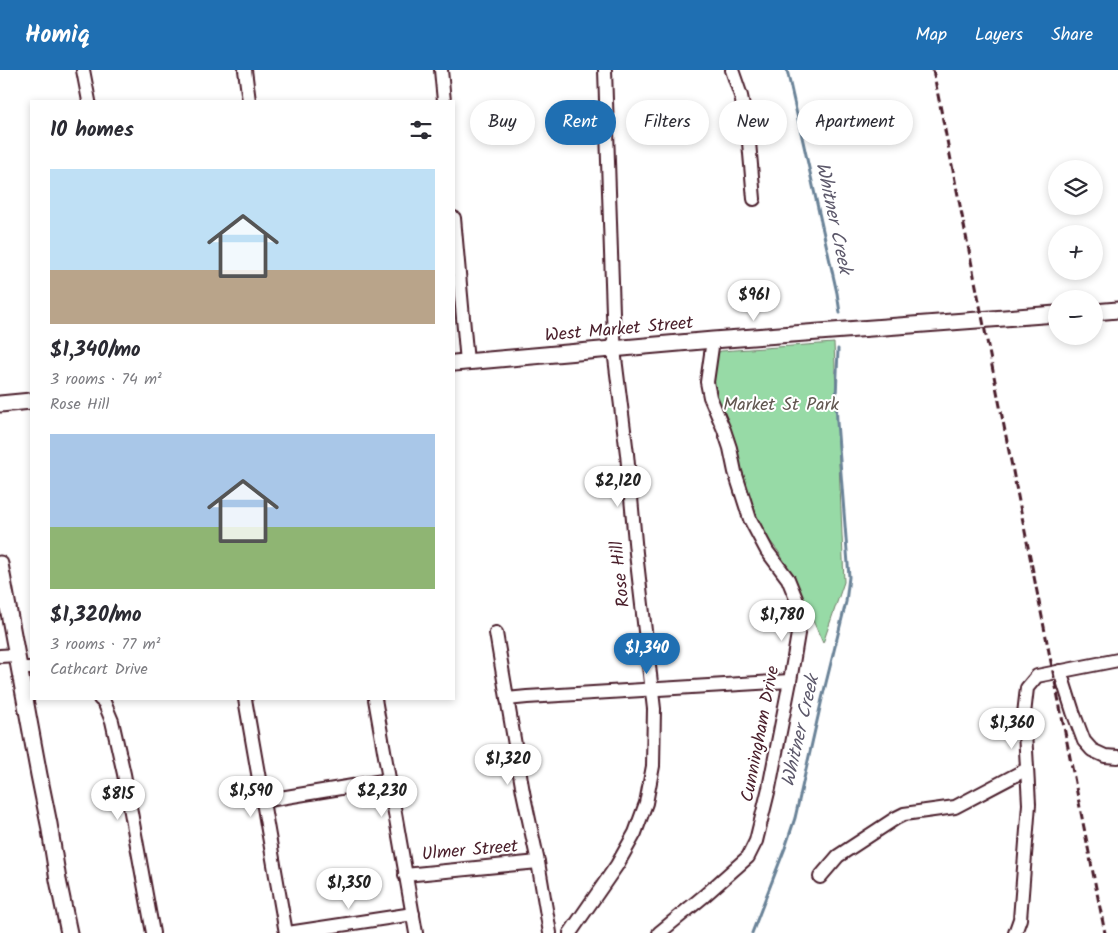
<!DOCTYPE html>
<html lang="en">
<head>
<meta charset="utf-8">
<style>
	:root { --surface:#fff; --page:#f2f2f3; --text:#2b2b33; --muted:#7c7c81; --accent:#1f6fb2 }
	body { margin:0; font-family:Kalam,sans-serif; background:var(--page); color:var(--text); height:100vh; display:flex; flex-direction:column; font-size:19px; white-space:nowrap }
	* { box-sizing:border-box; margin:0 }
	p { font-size:16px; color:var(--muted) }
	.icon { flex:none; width:28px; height:28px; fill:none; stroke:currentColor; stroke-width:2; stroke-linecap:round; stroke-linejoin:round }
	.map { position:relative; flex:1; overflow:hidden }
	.drawer { position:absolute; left:30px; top:30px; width:425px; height:600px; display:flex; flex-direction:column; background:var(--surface); border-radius:0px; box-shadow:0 2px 8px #0003 }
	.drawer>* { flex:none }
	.hud { position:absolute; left:470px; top:30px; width:475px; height:45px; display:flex; gap:10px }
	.fabs { position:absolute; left:1048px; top:90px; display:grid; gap:10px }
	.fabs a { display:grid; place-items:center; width:55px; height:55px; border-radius:50%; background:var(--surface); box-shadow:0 2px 8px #0003; font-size:25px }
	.price { position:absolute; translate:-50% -42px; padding:0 11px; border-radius:18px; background:#fff; color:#222; font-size:16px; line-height:32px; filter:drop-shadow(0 1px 2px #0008) }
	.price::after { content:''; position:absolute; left:50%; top:30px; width:15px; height:11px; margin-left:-8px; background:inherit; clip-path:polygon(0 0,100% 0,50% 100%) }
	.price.on { background:var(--accent); color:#fff }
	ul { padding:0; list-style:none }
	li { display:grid; align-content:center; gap:10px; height:265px; padding:0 20px }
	li span { display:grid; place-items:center; height:155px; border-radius:0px; color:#555 }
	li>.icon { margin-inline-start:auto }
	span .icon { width:90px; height:90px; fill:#fffc; stroke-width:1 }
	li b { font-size:21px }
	h2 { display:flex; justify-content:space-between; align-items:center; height:60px; padding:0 20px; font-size:21px }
	.pill { padding:0 18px; border-radius:22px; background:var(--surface); box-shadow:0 2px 8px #0003; font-size:18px; line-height:45px }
	.pill.on { background:var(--accent); color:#fff }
	header { display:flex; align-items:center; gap:30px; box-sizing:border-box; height:70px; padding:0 25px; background:var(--accent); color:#fff }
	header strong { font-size:24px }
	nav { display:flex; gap:28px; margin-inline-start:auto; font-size:18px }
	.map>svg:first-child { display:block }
</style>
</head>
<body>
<header>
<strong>Homiq</strong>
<nav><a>Map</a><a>Layers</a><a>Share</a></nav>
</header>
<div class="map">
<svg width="1118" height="863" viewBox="0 0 1118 863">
	<rect width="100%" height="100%" fill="#fff"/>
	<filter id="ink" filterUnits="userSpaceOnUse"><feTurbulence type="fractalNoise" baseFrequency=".02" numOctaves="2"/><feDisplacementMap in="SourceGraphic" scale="10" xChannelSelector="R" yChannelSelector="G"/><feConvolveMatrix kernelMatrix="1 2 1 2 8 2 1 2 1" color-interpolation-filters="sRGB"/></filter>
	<g filter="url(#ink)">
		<polygon fill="#97daa6" stroke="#707c68" points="834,273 844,512 823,573 792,504 778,481 762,461 745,416 734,367 712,318 715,284 721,281"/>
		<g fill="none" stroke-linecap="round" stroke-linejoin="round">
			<g stroke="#6a8398" stroke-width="3">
				<polyline points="787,0 837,223 840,243"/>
				<polyline points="752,863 785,778 795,748 822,629 846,532 849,507 837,352 836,327 838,279"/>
			</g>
			<g stroke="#4a1f2b" stroke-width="16">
				<g id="minor">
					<polyline points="83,0 89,31"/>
					<polyline points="245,0 249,31"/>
					<polyline points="441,0 444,31"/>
					<polyline points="732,0 741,26 748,61 754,129"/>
					<polyline points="454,148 467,292"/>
					<polyline points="496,563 523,722 538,792 550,863"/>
					<polyline points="0,586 17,585"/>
					<polyline points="19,598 31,598"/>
					<polyline points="1060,601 1073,642 1084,671 1092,680 1105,686 1118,687"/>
					<polyline points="100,629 104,632 112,651 124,704 153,863"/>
					<polyline points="245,629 286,863"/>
					<polyline points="375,629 416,863"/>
					<polyline points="507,629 527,627 790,611"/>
					<polyline points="262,731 389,710"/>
					<polyline points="405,805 538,792"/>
					<polyline points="820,807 838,786 896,748 904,744 955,737 1027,699"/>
					<polyline points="288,863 413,844"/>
					<polyline points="570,863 617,795 635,763 646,733 653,696 654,639 636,483 627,384 615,288 613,243 605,0"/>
					<polyline points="659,863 704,826 748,787 756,771 769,718 790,611 801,546 797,531 788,509 767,481 750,449 735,402 730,378 724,360 710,327 707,312 713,270"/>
					<polyline points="1015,863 1020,849 1029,734 1024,644 1027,618 1037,606 1118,590"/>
				</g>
			</g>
			<g stroke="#4a1f2b" stroke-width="19">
				<g id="tertiary">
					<polyline points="1094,242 1118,240"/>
					<polyline points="454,293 713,270 1056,244"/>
					<polyline points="0,334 31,331"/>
					<polyline points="0,494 39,705 49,754 58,810 69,863"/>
				</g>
			</g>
			<use href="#minor" stroke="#fff" stroke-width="12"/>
			<use href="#tertiary" stroke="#fff" stroke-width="15"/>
			<polyline stroke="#4a1f2b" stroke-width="3" stroke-dasharray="8 4" stroke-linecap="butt" points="933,0 1105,863"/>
		</g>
	</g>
	<g text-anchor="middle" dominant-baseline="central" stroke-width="4" stroke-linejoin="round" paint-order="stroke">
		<g font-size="18" fill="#4a1f2b" stroke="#fff">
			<text transform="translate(619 260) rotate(-5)">West Market Street</text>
			<text transform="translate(621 504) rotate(-96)">Rose Hill</text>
			<text transform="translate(761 664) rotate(-79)">Cunningham Drive</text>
			<text transform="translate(470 781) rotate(-5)">Ulmer Street</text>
		</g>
		<g font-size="18" fill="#615750" stroke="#fff">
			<text x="781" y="335">Market St Park</text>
		</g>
		<g font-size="19" font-style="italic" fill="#5d596b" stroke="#fff">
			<text transform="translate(833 148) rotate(78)">Whitner Creek</text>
			<text transform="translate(801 661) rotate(-77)">Whitner Creek</text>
		</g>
	</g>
</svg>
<div class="fabs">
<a><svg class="icon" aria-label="layers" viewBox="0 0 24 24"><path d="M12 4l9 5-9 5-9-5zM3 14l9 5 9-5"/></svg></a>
<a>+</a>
<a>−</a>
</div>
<b class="price" style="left:754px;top:252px">$961</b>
<b class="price" style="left:618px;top:438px">$2,120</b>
<b class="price" style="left:782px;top:572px">$1,780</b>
<b class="price on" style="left:647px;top:605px">$1,340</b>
<b class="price" style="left:1012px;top:680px">$1,360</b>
<b class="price" style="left:508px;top:716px">$1,320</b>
<b class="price" style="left:251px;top:748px">$1,590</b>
<b class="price" style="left:382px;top:748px">$2,230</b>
<b class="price" style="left:118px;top:751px">$815</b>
<b class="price" style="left:349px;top:840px">$1,350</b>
<div class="hud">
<a class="pill">Buy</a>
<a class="pill on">Rent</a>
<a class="pill">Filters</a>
<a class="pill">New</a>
<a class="pill">Apartment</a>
</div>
<section class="drawer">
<h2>10 homes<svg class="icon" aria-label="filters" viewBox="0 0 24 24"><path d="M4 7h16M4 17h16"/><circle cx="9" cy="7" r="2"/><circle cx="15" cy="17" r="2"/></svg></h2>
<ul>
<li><span style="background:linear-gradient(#bfe0f5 65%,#b9a48a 0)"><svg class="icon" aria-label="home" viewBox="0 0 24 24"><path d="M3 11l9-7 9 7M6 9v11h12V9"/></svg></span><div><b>$1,340/mo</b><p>3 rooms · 74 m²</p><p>Rose Hill</p></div></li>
<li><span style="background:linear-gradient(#a9c7e8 60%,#8fb573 0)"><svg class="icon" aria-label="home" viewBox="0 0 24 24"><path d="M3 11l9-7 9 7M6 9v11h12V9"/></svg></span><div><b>$1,320/mo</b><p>3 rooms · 77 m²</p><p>Cathcart Drive</p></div></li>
</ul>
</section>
</div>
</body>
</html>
